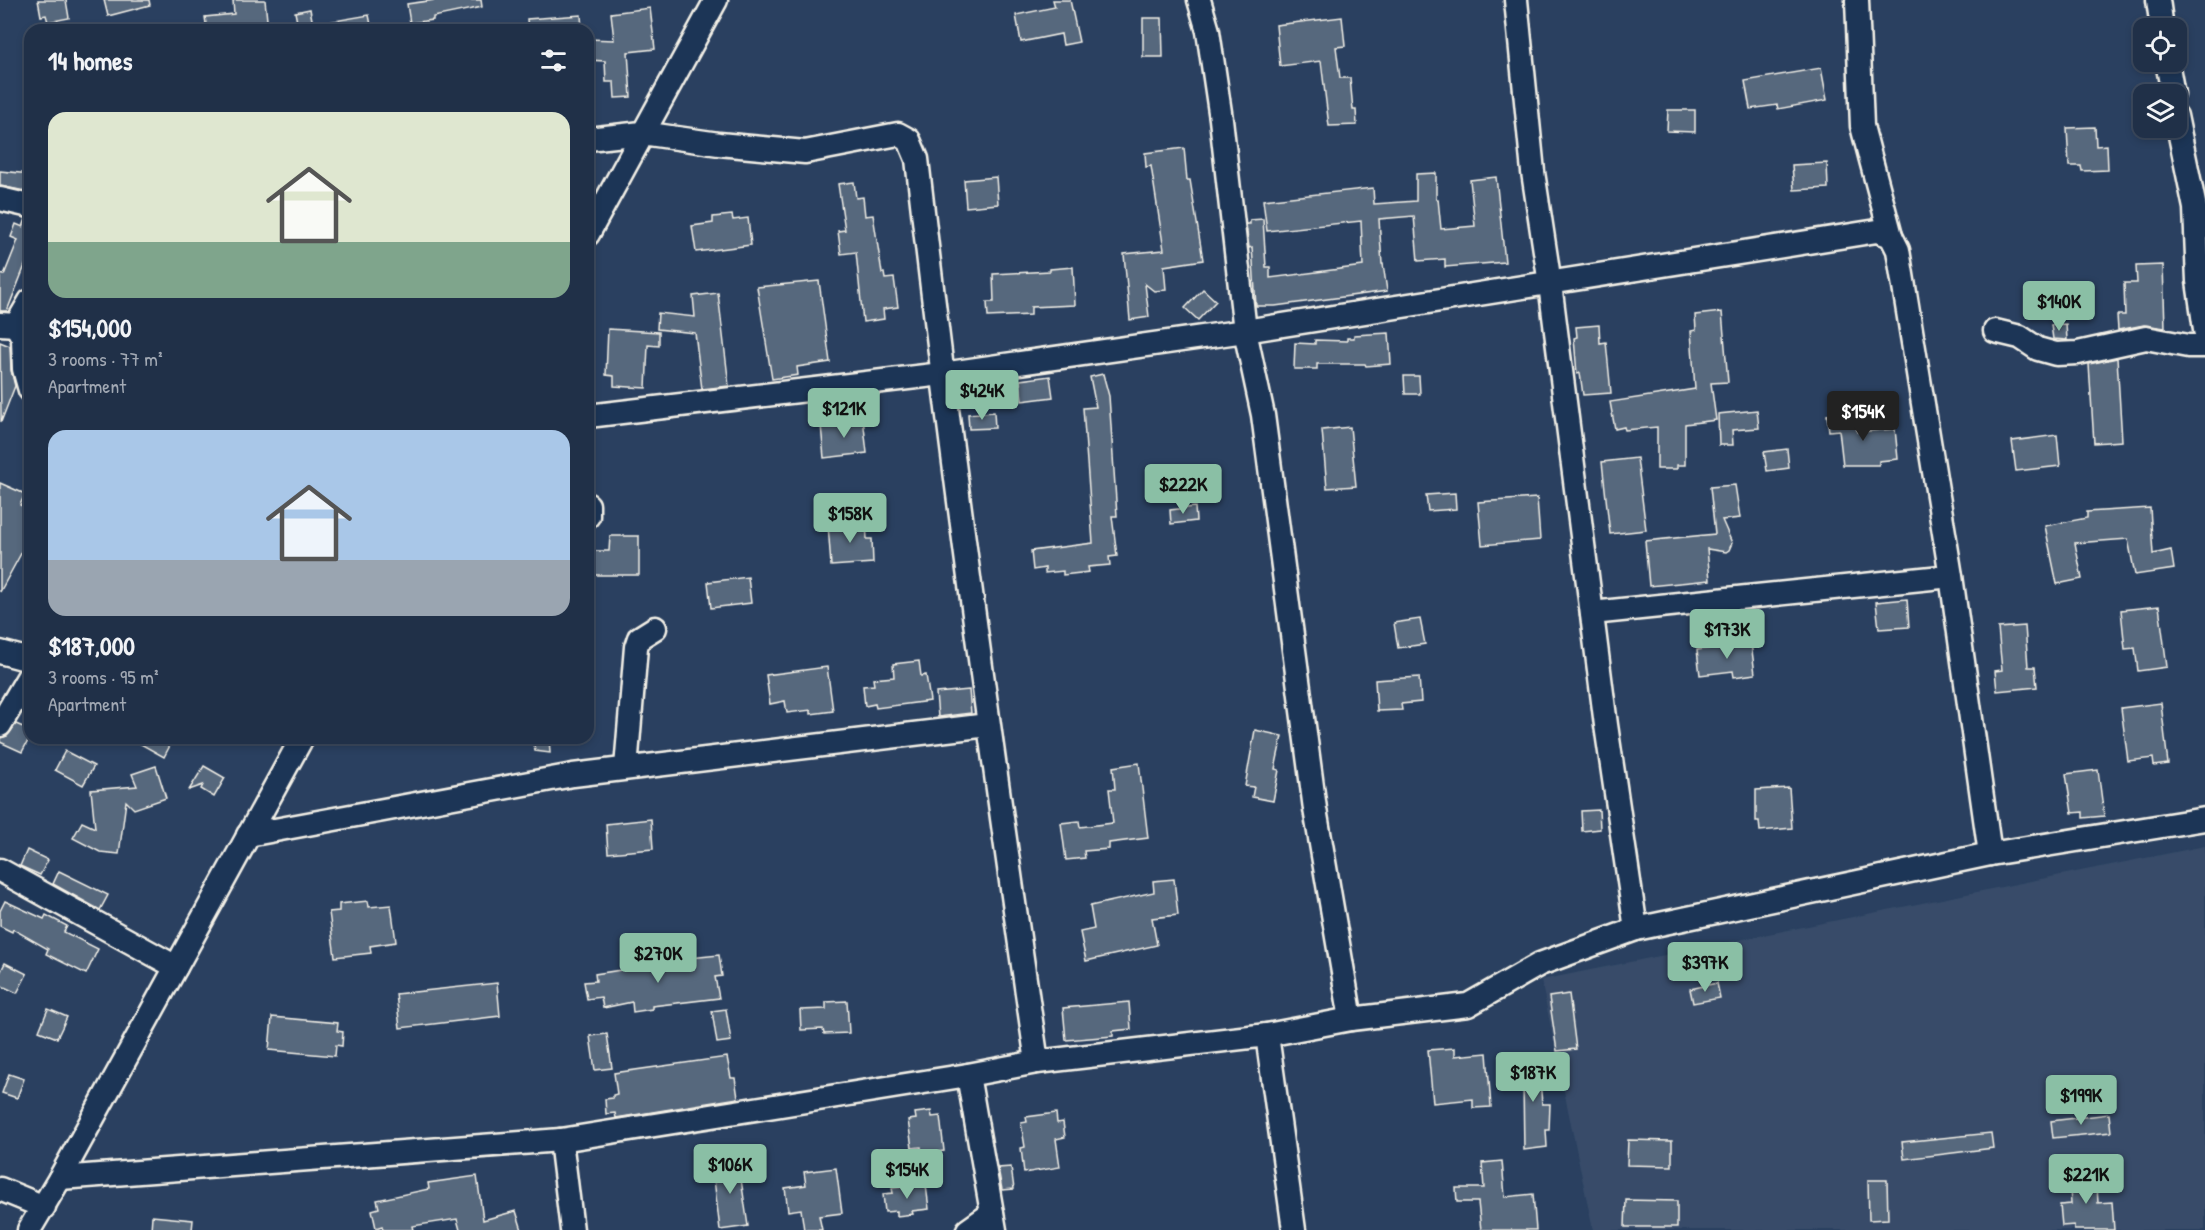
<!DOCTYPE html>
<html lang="en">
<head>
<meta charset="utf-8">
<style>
	:root { --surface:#203048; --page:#2d3c52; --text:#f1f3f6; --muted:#a2a9b4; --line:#3d4b60; --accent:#8abfa5 }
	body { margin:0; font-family:"Patrick Hand",sans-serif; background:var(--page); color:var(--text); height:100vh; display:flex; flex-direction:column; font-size:22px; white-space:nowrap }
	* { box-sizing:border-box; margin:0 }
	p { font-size:20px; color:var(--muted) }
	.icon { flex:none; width:33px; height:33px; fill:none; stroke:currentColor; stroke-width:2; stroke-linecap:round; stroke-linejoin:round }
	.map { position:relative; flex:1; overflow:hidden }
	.details { position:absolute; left:24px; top:24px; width:570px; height:720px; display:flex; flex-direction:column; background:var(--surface); border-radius:18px; box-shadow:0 3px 9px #0003,0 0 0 2px var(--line) }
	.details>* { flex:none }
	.buttons { position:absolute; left:2133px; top:18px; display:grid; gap:12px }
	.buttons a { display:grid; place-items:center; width:54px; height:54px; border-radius:12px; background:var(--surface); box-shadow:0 3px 9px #0003,0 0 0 2px var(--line); font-size:30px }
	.price { position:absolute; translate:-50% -51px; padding:0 14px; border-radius:6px; background:var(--accent); color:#111; font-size:20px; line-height:39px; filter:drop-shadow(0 2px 3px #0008) }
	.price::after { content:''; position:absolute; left:50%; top:36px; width:18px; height:14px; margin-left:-9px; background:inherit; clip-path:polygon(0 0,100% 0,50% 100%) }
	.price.current { background:#222; color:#fff }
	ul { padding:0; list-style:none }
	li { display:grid; align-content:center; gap:12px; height:318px; padding:0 24px }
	li span { display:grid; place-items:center; height:186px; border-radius:18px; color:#555 }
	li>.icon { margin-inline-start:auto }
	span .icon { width:108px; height:108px; fill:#fffc; stroke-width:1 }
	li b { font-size:26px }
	h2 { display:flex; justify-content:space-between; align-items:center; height:72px; padding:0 24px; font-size:26px }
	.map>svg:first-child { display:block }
</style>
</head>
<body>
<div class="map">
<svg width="2205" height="1230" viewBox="0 0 2205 1230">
	<rect width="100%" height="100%" fill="#2a4060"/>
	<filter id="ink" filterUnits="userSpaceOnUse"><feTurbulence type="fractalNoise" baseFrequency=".0167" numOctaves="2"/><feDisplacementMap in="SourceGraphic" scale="12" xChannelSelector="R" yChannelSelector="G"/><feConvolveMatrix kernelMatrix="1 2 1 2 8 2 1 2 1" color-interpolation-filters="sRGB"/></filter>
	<g filter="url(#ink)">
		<polygon fill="#374c69" points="2205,846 2205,1230 1593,1230 1541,980"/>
		<g fill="#56677d" stroke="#f4f1e8" stroke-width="1.5">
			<polygon points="38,0 66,0 69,18 48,22 46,15 41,16"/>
			<polygon points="104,0 149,0 150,5 108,16"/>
			<polygon points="233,0 265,0 268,30 207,30 205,17 234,14"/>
			<polygon points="435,0 481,0 482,7 433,17 433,20 410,23 407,4"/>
			<polygon points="1053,0 1070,0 1079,42 1063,45 1061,34 1021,42 1016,15 1055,7"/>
			<polygon points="650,8 655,49 628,52 631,97 615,98 614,82 606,82 605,61 588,60 588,39 614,40 611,13"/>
			<polygon points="310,9 313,25 298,27 295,12"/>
			<polygon points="369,15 372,30 329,30 328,22"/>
			<polygon points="581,15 582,29 528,30 527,19"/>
			<polygon points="1342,17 1345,46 1336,47 1340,78 1350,78 1353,110 1356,110 1357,125 1329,126 1321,61 1280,66 1276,25"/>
			<polygon points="1143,18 1162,18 1163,57 1143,57"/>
			<polygon points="1821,68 1827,100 1778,109 1777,105 1750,109 1745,81"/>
			<polygon points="1668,110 1695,110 1695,132 1667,131"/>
			<polygon points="2095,127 2096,146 2107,145 2108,170 2082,171 2081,166 2069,166 2067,128"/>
			<polygon points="1184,148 1187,180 1190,180 1203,260 1164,266 1166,290 1154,291 1145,284 1149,317 1130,320 1124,254 1164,250 1151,166 1146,167 1145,153"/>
			<polygon points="1827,163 1828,188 1794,190 1792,165"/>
			<polygon points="0,171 30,174 30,192 0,186"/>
			<polygon points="1436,173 1436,199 1438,199 1441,229 1475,226 1470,180 1496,177 1505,262 1445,267 1445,259 1418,261 1414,216 1379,219 1382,264 1383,264 1387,291 1275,306 1256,306 1252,247 1249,248 1246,224 1250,224 1250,220 1263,219 1266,267 1270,267 1270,278 1363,266 1361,221 1267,231 1263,200 1373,188 1374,204 1416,201 1416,174"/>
			<polygon points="996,177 998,204 966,207 964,180"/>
			<polygon points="854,182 856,198 863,197 865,216 873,215 882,273 884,273 885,279 894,278 898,307 883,309 884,319 863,322 856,252 841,254 838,231 845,230 838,184"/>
			<polygon points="732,215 733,220 748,218 751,245 696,252 692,226 713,223 713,217"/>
			<polygon points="26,219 30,219 30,264 26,263 7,311 0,311 0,274 4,275 18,240 11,237 16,224 23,227"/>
			<polygon points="2163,265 2165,328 2144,325 2118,330 2117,315 2125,315 2124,283 2137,283 2136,266"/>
			<polygon points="1073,267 1075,305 1031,307 1031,315 988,317 987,302 994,302 993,274 1050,271 1050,269"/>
			<polygon points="819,281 830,362 797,367 798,375 772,379 757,287"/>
			<polygon points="1203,289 1216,301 1198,320 1185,308"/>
			<polygon points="718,293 729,386 702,389 695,333 657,329 658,313 695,317 693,296"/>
			<polygon points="1722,312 1728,382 1711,383 1716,420 1685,424 1685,465 1677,465 1677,469 1657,469 1657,427 1625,430 1624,427 1615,429 1610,402 1695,389 1691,331 1696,330 1695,315"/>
			<polygon points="2066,324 2067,340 2053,339 2051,325"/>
			<polygon points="1599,325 1600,343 1606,342 1611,393 1583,395 1580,373 1577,374 1574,338 1577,337 1576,327"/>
			<polygon points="608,329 659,332 659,346 648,345 646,388 614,386 614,376 606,375"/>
			<polygon points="1389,333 1391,364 1366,366 1365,364 1317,364 1317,369 1294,369 1295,343 1315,344 1315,340 1347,341 1347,338 1354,338 1354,335"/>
			<polygon points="0,342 10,346 11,370 15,386 1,422"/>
			<polygon points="2117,358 2122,441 2094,443 2089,364"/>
			<polygon points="1103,374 1109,396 1117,516 1112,516 1117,556 1109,557 1110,565 1088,567 1089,572 1063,575 1063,571 1045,573 1045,568 1033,570 1031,551 1093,543 1083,408 1096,407 1090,377"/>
			<polygon points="1050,376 1053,397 1022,401 1020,380"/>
			<polygon points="1404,376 1419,376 1420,394 1405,394"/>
			<polygon points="1757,410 1759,428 1732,430 1733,445 1719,445 1718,414"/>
			<polygon points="1854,411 1857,432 1895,429 1898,459 1879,461 1879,465 1843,465 1839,430 1829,431 1827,415"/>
			<polygon points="994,412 995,428 969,429 968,414"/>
			<polygon points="863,418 867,453 824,458 821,425 849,422 849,420"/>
			<polygon points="1350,427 1356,486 1327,488 1322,430"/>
			<polygon points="2057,435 2060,466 2016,471 2012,441"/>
			<polygon points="1787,449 1789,468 1767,471 1764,452"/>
			<polygon points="1637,458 1646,530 1610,534 1602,462"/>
			<polygon points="0,483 25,494 20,505 30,510 30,537 0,592"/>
			<polygon points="1735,485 1740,518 1722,520 1732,543 1729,550 1726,552 1707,549 1710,580 1649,586 1645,541 1715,534 1710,487"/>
			<polygon points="1455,493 1456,509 1428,511 1426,495"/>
			<polygon points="1537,498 1540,540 1482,545 1478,502"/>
			<polygon points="1195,507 1196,521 1171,524 1170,510"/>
			<polygon points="2150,508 2153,554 2171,550 2174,569 2135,575 2128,539 2075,543 2082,579 2057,584 2045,526 2087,518 2087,512"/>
			<polygon points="866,522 867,539 872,539 873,563 831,566 828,524"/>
			<polygon points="610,536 639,536 639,575 588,575 588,551 609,551"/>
			<polygon points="748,577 751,603 711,608 708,582"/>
			<polygon points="1907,599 1909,627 1879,629 1876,602"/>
			<polygon points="2159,606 2167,667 2138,671 2135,648 2125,649 2121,610"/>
			<polygon points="1420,619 1425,644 1398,648 1394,623"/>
			<polygon points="2025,626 2028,667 2035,667 2037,687 1997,691 1995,671 2002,670 1998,628"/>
			<polygon points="1751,643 1755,674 1734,677 1733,671 1700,675 1697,650"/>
			<polygon points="919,661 921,676 926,675 930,701 876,708 875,704 865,706 863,686 874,685 873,679 894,677 893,664"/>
			<polygon points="827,667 833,711 811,714 811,710 787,713 785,701 770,704 766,675"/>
			<polygon points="1419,677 1421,702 1401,704 1402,710 1377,711 1375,680"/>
			<polygon points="969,690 971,713 938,717 936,693"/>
			<polygon points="2161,703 2168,764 2154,766 2153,758 2128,761 2121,708"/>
			<polygon points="16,724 30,730 30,737 22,752 0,742 0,738 7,736"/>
			<polygon points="1255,730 1282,736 1275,769 1279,770 1273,801 1252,797 1254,787 1245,786"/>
			<polygon points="130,738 174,738 164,757"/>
			<polygon points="533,738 549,738 550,753 535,751"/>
			<polygon points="65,751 94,766 83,785 55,770"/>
			<polygon points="1139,763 1148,838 1109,843 1109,849 1084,851 1085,858 1066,860 1061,823 1079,821 1080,827 1113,823 1109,789 1115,789 1113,767"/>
			<polygon points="156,766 166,798 134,809 126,801 119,854 100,852 73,838 82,822 95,828 91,790 137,786 132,774"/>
			<polygon points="204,766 225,778 214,797 201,789 203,785 189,790"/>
			<polygon points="2098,770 2104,816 2083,818 2083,812 2072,813 2066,774"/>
			<polygon points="1789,788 1792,828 1760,831 1759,821 1756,821 1756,790"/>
			<polygon points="1599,810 1600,829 1582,831 1581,811"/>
			<polygon points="651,819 653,849 608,853 606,824"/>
			<polygon points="27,850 48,860 40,875 20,866"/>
			<polygon points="59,871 108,895 100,910 53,884"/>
			<polygon points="1174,879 1178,915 1152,918 1157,945 1086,961 1080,932 1094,929 1090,906 1154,892 1153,881"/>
			<polygon points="5,901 44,919 46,915 67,926 64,932 98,949 86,974 46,954 48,949 13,929 12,932 0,926 0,911"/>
			<polygon points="368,901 369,907 391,905 396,942 370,946 371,953 335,957 329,912 339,911 339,904"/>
			<polygon points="719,955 722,976 715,977 719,998 652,1006 652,1009 633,1012 632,1002 603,1008 601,997 587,999 584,982 596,981 595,974 661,964 660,961"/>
			<polygon points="5,963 27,974 17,993 0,985 0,973"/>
			<polygon points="497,983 500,1016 400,1028 396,994"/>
			<polygon points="1717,983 1720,998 1693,1003 1690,989"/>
			<polygon points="1569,994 1576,1049 1557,1051 1549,997"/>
			<polygon points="847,1001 849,1033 824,1034 823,1029 801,1030 800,1010 826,1009 826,1002"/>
			<polygon points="1129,1002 1131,1029 1113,1031 1113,1036 1066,1040 1063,1008"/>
			<polygon points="48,1009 67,1017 57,1038 39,1031"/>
			<polygon points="726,1009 731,1041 717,1043 712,1011"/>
			<polygon points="272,1017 338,1023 337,1031 343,1032 342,1046 336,1045 335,1056 269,1050"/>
			<polygon points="607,1034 612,1068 595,1070 590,1036"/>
			<polygon points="1455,1048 1455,1056 1487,1053 1491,1107 1473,1108 1473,1099 1433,1103 1428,1050"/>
			<polygon points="1538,1054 1542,1104 1550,1104 1549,1130 1546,1130 1547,1147 1524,1150 1523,1082 1518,1082 1516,1056"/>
			<polygon points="727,1057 731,1078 735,1078 738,1098 616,1118 615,1113 606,1114 605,1099 613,1098 613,1095 617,1094 614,1073"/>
			<polygon points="9,1074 24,1079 17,1098 2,1093"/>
			<polygon points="931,1111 932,1117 940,1116 944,1151 922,1154 921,1147 912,1148 908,1120 916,1119 915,1113"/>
			<polygon points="1056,1113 1057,1123 1063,1122 1065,1137 1056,1139 1060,1167 1024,1173 1021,1148 1025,1147 1021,1123 1027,1122 1026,1117"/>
			<polygon points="2109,1114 2111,1132 2053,1138 2051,1121"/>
			<polygon points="1991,1133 1993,1148 1904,1159 1902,1142"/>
			<polygon points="1628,1140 1672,1141 1672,1166 1627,1165"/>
			<polygon points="738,1159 748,1226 720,1230 712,1162"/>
			<polygon points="1502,1161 1505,1197 1533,1194 1536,1230 1481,1230 1478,1202 1457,1202 1456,1188 1484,1188 1482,1163"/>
			<polygon points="1011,1167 1014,1189 1002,1190 998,1168"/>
			<polygon points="836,1168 842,1213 819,1216 822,1230 804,1230 801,1209 788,1211 785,1188 806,1185 804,1172"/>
			<polygon points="2096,1170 2098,1203 2112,1202 2114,1230 2074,1230 2074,1225 2062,1226 2060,1205 2071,1204 2069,1172"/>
			<polygon points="477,1176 483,1220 516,1211 522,1230 460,1230 457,1219 412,1226 413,1230 383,1230 382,1226 376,1228 372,1210 379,1208 377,1200 429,1189 428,1183"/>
			<polygon points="1868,1180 1887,1180 1888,1219 1869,1220"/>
			<polygon points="926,1185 929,1209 912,1211 913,1214 897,1216 897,1211 885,1212 883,1194 893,1193 892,1188"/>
			<polygon points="1626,1200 1677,1201 1677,1227 1625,1227"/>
			<polygon points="152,1216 193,1220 192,1230 151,1230"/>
		</g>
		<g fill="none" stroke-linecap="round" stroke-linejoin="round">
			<g stroke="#f4f1e8" stroke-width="27">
				<g id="minor">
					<polyline points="1199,0 1208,31 1221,119 1245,331 1263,415 1315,809 1351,1019"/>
					<polyline points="1516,0 1533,172 1550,284 1606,725 1636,929"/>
					<polyline points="1857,0 1862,126 1891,236"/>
					<polyline points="2158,0 2162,28"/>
					<polyline points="2167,62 2173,94"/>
					<polyline points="2176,116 2195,208 2198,281 2205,330"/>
					<path d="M588,139L642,133L719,144L805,152L898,134L909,140L917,159C951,461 993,761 1037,1062"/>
					<polyline points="0,199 30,206"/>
					<polyline points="588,234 716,0"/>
					<polyline points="0,324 16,325 30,301"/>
					<polyline points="16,325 23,338 24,369 30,390"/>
					<polyline points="1995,331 2020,337 2038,349 2056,354 2078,353 2146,338 2188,346 2205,346"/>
					<polyline points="588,416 942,374 1245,331 1877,231 1891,236 1898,250 1951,576 1990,854"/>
					<polyline points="588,505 588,516"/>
					<polyline points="1592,613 1951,576"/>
					<polyline points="0,652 30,660"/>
					<polyline points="0,725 30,674"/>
					<polyline points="626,768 636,647 639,638 655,628"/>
					<polyline points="248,835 573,775 988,725"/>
					<polyline points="0,870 176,967"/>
					<polyline points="1267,1035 1294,1230"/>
					<polyline points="968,1075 995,1230"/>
					<polyline points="561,1140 572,1230"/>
					<polyline points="60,1178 561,1140 968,1075 1037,1062 1267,1035 1351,1019 1468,1005 1540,964 1636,929 1990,854 2205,819"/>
					<polyline points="0,1189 44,1207"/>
					<polyline points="29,1230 60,1178 302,738"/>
					<polyline points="968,1230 992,1213"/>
				</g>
			</g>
			<use href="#minor" stroke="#1d3557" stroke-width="22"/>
		</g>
	</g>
</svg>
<div class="buttons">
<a><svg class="icon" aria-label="locate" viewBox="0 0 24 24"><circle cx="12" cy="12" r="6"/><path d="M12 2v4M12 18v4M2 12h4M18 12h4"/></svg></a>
<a><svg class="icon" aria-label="layers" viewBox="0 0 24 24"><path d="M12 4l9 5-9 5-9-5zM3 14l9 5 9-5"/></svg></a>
</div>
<b class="price" style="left:2059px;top:332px">$140K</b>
<b class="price" style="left:982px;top:421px">$424K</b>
<b class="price" style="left:844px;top:439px">$121K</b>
<b class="price current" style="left:1863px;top:442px">$154K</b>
<b class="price" style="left:1183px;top:515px">$222K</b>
<b class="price" style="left:850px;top:544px">$158K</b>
<b class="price" style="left:1727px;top:660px">$173K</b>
<b class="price" style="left:658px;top:984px">$270K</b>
<b class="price" style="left:1705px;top:993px">$397K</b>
<b class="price" style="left:1533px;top:1103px">$187K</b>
<b class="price" style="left:2081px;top:1126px">$199K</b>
<b class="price" style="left:730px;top:1195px">$106K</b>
<b class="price" style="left:907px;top:1200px">$154K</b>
<b class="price" style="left:2086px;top:1205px">$221K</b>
<section class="details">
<h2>14 homes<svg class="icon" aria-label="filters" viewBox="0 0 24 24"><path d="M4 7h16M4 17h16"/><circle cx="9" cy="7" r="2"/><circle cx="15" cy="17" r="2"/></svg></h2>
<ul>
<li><span style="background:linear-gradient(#dfe7d0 70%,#7fa58c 0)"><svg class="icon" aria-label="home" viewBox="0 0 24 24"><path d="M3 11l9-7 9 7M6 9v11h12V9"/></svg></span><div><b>$154,000</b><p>3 rooms · 77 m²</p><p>Apartment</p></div></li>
<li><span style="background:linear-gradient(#a9c7e8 70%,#9aa5b1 0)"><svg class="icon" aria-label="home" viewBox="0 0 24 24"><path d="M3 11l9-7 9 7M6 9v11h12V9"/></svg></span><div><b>$187,000</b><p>3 rooms · 95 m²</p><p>Apartment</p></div></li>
</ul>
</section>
</div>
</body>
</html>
